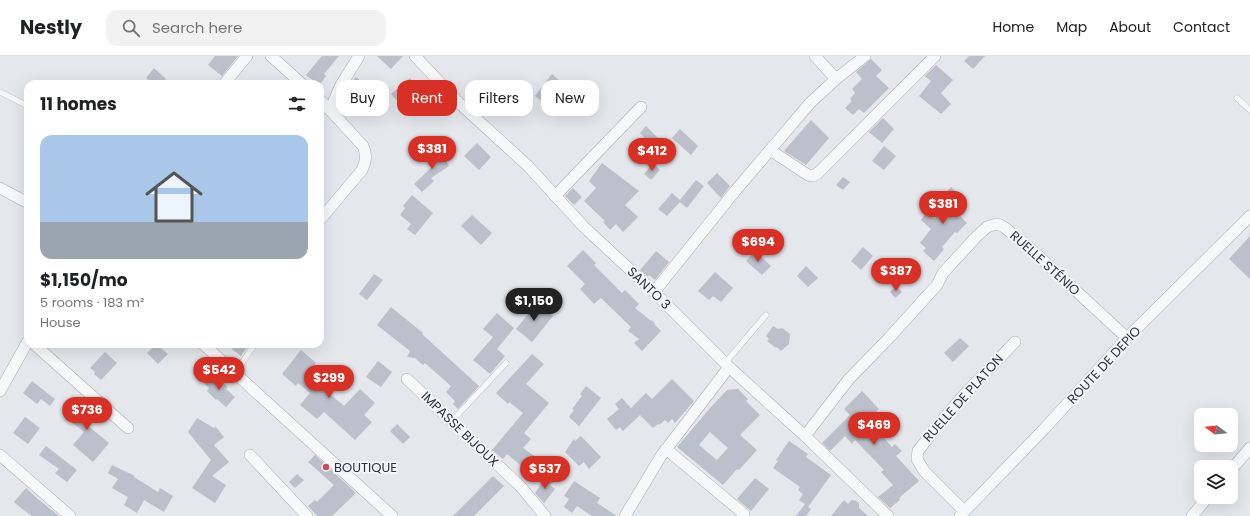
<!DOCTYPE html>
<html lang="en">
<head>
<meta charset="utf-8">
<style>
	:root { --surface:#fff; --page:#f2f2f2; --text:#202124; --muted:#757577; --line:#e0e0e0; --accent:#d93025 }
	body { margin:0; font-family:Poppins,sans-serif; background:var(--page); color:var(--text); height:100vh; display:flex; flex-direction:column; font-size:15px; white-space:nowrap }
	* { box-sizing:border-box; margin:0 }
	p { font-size:13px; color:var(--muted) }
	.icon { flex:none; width:22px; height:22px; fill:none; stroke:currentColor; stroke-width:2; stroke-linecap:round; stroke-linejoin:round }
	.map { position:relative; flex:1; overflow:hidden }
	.side { position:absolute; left:24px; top:24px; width:300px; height:268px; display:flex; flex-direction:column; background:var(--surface); border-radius:12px; box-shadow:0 4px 16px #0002 }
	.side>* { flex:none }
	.banner { position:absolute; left:336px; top:24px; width:380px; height:36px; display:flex; gap:8px }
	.needle { width:26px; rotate:286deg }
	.tools { position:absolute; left:1194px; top:352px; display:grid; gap:8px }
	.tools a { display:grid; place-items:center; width:44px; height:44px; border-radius:8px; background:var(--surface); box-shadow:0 4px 16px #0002; font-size:20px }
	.price { position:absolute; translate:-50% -34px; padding:0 9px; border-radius:14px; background:var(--accent); color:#fff; font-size:13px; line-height:26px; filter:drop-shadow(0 1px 2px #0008) }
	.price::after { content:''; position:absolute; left:50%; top:24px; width:12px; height:9px; margin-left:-6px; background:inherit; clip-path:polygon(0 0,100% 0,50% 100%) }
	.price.on { background:#222; color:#fff }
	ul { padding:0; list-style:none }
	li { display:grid; align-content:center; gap:8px; height:212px; padding:0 16px }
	li span { display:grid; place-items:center; height:124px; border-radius:12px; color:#555 }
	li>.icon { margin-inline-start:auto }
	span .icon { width:72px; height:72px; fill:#fffc; stroke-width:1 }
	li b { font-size:17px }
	h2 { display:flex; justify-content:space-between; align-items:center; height:48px; padding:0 16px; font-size:17px }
	.pill { padding:0 14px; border-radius:12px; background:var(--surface); box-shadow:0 4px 16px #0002; font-size:14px; line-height:36px }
	.pill.on { background:var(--accent); color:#fff }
	header { display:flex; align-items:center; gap:24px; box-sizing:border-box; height:56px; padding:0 20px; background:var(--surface); border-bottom:1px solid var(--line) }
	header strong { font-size:19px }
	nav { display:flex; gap:22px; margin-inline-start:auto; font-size:14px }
	.search { width:280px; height:36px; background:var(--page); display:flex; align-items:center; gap:10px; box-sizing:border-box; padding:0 14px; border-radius:12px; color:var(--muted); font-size:15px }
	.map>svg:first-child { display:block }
</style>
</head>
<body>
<header>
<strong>Nestly</strong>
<div class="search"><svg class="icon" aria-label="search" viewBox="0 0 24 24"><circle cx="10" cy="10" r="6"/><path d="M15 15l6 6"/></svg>Search here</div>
<nav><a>Home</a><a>Map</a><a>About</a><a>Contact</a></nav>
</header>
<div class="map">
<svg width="1250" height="460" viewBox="0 0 1250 460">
	<rect width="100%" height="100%" fill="#e4e7ec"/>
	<g fill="#bbc0ca" fill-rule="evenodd">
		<polygon points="215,0 238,0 222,20 208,9"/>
		<polygon points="322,0 339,0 324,18 326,20 320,28 318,28 306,19"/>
		<polygon points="377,0 403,0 391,13"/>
		<polygon points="969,0 985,0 973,13 964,5"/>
		<polygon points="871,3 882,14 876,20 889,32 864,57 859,53 853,59 845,52 852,45 850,43 855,37 852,33 862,23 856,16"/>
		<polygon points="936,9 953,24 941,37 951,48 941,58 919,40 931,25 925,20"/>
		<polygon points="154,12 166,23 161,28 153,28 146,22"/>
		<polygon points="552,18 568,32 552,53 535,40"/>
		<polygon points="356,21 369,32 364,38 351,27"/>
		<polygon points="410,22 416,28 424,31 430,37 407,56 391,38"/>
		<polygon points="883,62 894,73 882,87 869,76"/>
		<polygon points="811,64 829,82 806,109 784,95"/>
		<polygon points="646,70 665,89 653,99 640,86 644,81 640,77"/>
		<polygon points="680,73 698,90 691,99 672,82"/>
		<polygon points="477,87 491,101 479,114 464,100"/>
		<polygon points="884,90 896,100 884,114 872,105"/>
		<polygon points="439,92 449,110 431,122 434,125 422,136 414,128 433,110 427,100"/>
		<polygon points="602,107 639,135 625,149 638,161 623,176 616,168 610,174 603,166 605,165 584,145 596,132 589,125"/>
		<polygon points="653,107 660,114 651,124 644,118"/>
		<polygon points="717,117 730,130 721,142 707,127"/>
		<polygon points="843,121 850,126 843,134 836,129"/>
		<polygon points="696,124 704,130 687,152 680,146 667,160 658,153 672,137 680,144"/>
		<polygon points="951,131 965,145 956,156 967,167 957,177 955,176 942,191 944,193 934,205 923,195 926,192 920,187 931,173 921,164 927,156 935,163 948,148 941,142"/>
		<polygon points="573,132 582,141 574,149 565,140"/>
		<polygon points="412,139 433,157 415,179 407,173 411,168 400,159 405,152 403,150"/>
		<polygon points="472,159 492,177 481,189 461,170"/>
		<polygon points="1250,180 1250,223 1229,203"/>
		<polygon points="863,191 873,200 861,214 851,205"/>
		<polygon points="583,194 596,207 594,209 622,237 625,234 639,248 635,252 650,264 654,266 655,269 661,275 642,295 634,287 639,283 628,275 631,271 601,242 594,248 580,233 585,228 567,210"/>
		<polygon points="656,195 669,206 655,224 649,219 648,221 640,214"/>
		<polygon points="755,195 771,210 762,219 746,205"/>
		<polygon points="806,210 818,222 808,231 797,220"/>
		<polygon points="715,216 733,232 721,246 713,240 709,244 698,235"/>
		<polygon points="374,218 383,224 367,244 359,238"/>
		<polygon points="896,230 902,236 895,242 890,236"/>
		<polygon points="537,247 553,260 532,286 516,273"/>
		<polygon points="391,251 423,277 422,278 479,330 458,353 453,348 455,345 446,336 451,330 425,307 423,309 415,302 407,301 410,295 377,269"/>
		<polygon points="497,257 514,272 497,293 505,300 490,318 473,304 493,281 483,273"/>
		<polygon points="773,270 778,273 782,272 790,278 789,288 781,295 777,291 776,292 767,285 769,283 766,280"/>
		<polygon points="960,282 969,290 953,306 944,297"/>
		<polygon points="156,288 168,298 158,308 147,297"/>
		<polygon points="236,288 249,288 241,300 232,293"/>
		<polygon points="301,294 316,307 307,318 344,350 360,333 375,347 364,359 372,366 355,384 324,356 317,363 300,349 310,337 298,327 296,330 282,318"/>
		<polygon points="105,296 117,307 101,324 94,318 95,316 90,312"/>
		<polygon points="532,298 544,308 526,328 549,347 524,377 531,383 523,392 540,404 528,420 521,414 524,412 507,398 503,403 492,394 523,357 509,346 508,348 496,337"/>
		<polygon points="378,305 392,316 381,331 366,321"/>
		<polygon points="210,321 215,326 218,322 228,331 226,333 235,341 226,351 217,343 216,344 207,335 209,332 204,327"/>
		<polygon points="672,323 694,345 675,367 672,363 668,367 665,364 659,369 658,368 653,372 640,359 623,375 620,371 616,374 607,363 619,353 615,348 622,342 631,352 646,337 652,343"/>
		<polygon points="32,325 55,343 50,350 41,343 37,348 23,337"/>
		<polygon points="586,330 601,342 579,370 569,361 574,354 572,353 582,340 580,338"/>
		<path d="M738,333L748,343L746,345L760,359L740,379L757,394L739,414L737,413L723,429L677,391L711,351L727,334ZM710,376L728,392L717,404L699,389Z"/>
		<polygon points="862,335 879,353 873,359 887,373 881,379 892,391 895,388 902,395 896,400 919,425 899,442 900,444 890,452 878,441 893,429 881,416 884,414 855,384 852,388 845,380 830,395 822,387 850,359 844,353"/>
		<polygon points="84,342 99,355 87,369 109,387 93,406 73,389 84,376 67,362"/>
		<polygon points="25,361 40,372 28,388 13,377"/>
		<polygon points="197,362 214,372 216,371 224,381 214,389 229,406 212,420 226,429 215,447 192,432 211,404 188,376"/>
		<polygon points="397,368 410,381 403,388 390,375"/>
		<polygon points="581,380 601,401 589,413 584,406 579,410 565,396 574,383 575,385"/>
		<polygon points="789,385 808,398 806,401 831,419 808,451 811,453 806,460 796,460 805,448 799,444 803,438 798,434 800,431 773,412 778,405 776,404"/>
		<polygon points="46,390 77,414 67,426 55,417 59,413 39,399"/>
		<polygon points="315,399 356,437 332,460 317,460 308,450 315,444 317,446 334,429 308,406"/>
		<polygon points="112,409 135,420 134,421 158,436 160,432 173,440 164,456 144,444 137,457 124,449 128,441 112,432 118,423 108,417"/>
		<polygon points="297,418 304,424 295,432 289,426"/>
		<polygon points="493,420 504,430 474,460 453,460"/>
		<polygon points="546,421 553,426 550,429 555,433 544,447 535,437"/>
		<polygon points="755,422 769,433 751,455 737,443"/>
		<polygon points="574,425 600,442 597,447 617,460 592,460 577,450 572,457 564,451 569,443 564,440"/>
		<polygon points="26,432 38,443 59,460 32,460 21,452 14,446"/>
		<polygon points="844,444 848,448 852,444 856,445 859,447 859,452 868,460 831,460"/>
	</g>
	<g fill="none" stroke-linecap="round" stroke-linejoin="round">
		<g stroke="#a9aeb7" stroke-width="6">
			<g id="service">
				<polyline points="0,36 28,50"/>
				<polyline points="1237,42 1250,54"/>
				<polyline points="725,307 766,259"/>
				<polyline points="235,317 255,288"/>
				<polyline points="452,365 506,307"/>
			</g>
		</g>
		<g stroke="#a9aeb7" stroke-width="12">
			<g id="minor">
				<polyline points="271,0 302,28"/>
				<polyline points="415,0 459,47 528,110 584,171 654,236 729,311 805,380 888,460"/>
				<polyline points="815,0 836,23"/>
				<polyline points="224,28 247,0"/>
				<path d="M320,44L330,54L363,90C367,99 366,105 362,114L320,164"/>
				<polyline points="330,54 341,29 359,0"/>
				<polyline points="770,94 808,119 813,120 817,118 935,0"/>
				<polyline points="0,132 28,147"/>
				<polyline points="555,140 641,51"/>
				<polyline points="654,236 736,134 810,47 836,23 865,0"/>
				<polyline points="34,288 128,372"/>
				<polyline points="203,288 392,460"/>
				<polyline points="407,323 521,431 545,460"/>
				<polyline points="0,335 28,285"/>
				<polyline points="805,380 849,323 889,282 937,229 943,217 976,181 987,171 993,169 998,168 1004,171 1032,194 1127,282"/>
				<polyline points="666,393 744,458"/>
				<polyline points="0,399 70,460"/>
				<polyline points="250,399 307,460"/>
				<polyline points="1231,414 1250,392"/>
				<polyline points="964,455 924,415 917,403 918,395 934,374 963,340 1015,286"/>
				<polyline points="625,460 661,400 729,311"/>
				<polyline points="960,460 1044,373 1127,282 1250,160"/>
				<polyline points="1192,460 1208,441"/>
			</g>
		</g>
		<use href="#service" stroke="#f7f8fa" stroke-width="5.5"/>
		<use href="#minor" stroke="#f7f8fa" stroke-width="11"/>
	</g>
	<circle fill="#d1495b" stroke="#f4f6f9" stroke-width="1.5" cx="326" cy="411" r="4"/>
	<g text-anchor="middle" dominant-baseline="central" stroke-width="4" stroke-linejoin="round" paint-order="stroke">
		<g font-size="13" fill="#2b3445" stroke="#f4f6f9">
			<text transform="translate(1045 207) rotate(42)">RUELLE STÉNIO</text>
			<text transform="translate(649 232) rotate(44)">SANTO 3</text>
			<text transform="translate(1104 309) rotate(-47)">ROUTE DE DEPIO</text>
			<text transform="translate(963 342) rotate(-48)">RUELLE DE PLATON</text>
			<text transform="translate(460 373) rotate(44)">IMPASSE BIJOUX</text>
		</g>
		<g font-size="13" fill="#2b3445" stroke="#f4f6f9" text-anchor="start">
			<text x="334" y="411">BOUTIQUE</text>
		</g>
	</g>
</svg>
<div class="tools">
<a><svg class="needle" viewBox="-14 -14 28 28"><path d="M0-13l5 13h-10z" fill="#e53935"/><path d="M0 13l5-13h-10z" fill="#757577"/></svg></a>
<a><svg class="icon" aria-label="layers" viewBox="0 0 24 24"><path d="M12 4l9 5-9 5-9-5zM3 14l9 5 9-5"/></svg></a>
</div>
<b class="price" style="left:432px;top:114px">$381</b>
<b class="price" style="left:652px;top:116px">$412</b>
<b class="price" style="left:943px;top:169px">$381</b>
<b class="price" style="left:758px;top:207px">$694</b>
<b class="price" style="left:896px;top:236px">$387</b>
<b class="price on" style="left:534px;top:266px">$1,150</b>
<b class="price" style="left:219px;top:335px">$542</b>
<b class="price" style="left:329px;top:343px">$299</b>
<b class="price" style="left:87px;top:375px">$736</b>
<b class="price" style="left:874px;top:390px">$469</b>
<b class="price" style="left:545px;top:434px">$537</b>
<div class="banner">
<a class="pill">Buy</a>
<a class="pill on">Rent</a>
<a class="pill">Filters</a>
<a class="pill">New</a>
</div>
<section class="side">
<h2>11 homes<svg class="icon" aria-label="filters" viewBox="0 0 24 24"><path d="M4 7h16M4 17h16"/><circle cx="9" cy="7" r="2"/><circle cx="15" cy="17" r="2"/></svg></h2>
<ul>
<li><span style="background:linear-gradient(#a9c7e8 70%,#9aa5b1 0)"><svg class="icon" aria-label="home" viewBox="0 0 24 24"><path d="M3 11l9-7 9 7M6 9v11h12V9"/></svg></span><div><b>$1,150/mo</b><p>5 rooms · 183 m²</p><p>House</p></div></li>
</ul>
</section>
</div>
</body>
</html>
